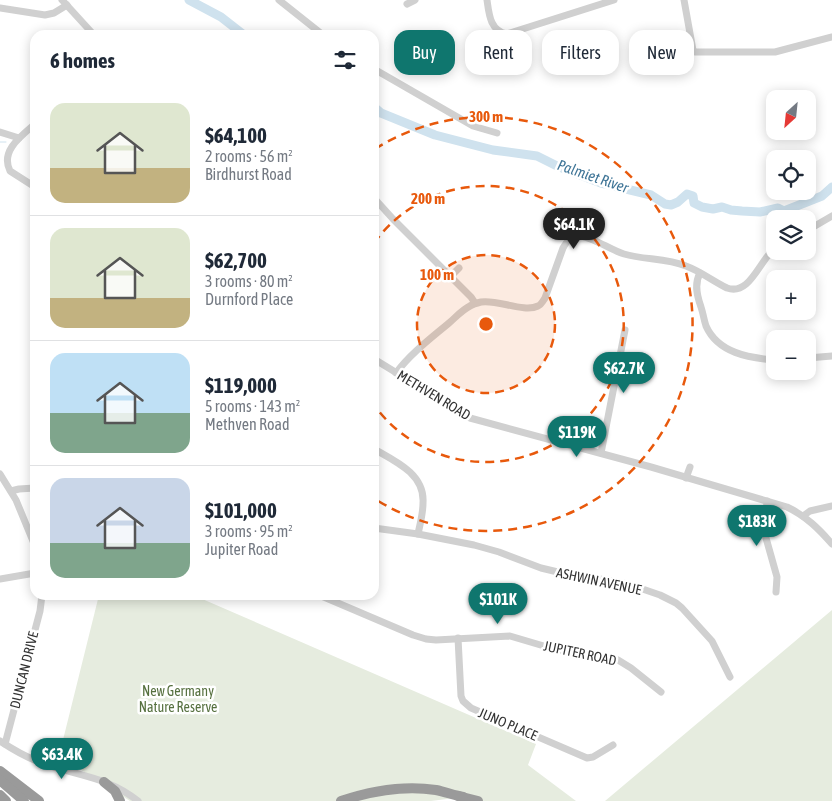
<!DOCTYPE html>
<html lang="en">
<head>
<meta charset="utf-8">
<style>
	:root { --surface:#fff; --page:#f6f6f7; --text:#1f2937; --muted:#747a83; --line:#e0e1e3; --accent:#0f766e }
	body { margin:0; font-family:"Asap Condensed",sans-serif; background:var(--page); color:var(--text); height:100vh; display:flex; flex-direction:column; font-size:19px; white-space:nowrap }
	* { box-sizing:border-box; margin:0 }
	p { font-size:16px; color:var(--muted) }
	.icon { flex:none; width:28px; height:28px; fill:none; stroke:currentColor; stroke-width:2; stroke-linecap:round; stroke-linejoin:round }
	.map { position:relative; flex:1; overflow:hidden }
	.panel { position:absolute; left:30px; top:30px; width:349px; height:570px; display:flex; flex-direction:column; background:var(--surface); border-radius:15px; box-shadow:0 2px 12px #0003 }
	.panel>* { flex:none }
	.hud { position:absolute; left:394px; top:30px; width:362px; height:45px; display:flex; gap:10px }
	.needle { width:32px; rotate:207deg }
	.fabs { position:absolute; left:766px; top:90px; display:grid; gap:10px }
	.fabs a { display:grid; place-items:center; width:50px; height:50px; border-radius:10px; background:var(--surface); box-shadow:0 2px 12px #0003; font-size:25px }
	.price { position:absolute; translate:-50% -42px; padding:0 11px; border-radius:18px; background:var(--accent); color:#fff; font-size:16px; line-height:32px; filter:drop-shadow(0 1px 2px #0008) }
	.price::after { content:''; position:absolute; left:50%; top:30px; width:15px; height:11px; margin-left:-8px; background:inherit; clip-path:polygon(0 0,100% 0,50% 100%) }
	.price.selected { background:#222; color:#fff }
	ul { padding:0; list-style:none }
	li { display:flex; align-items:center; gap:15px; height:125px; padding:0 20px }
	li+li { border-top:1px solid var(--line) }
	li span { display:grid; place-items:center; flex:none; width:140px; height:100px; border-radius:15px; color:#555 }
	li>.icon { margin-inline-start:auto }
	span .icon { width:60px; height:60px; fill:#fffc; stroke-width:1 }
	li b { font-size:21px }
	h2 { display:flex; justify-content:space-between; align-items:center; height:60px; padding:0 20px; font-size:21px }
	.tag { padding:0 18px; border-radius:15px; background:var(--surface); box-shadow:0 2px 12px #0003; font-size:18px; line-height:45px }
	.tag.selected { background:var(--accent); color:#fff }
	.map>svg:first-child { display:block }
</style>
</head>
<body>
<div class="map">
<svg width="832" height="801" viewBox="0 0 832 801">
	<rect width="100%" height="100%" fill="#fff"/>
	<g fill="#e6ecdf">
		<polygon points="99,595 193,595 536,744 528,765 576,801 472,801 463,797 431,801 130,801 59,756"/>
		<polygon points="832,610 832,801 605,801"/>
	</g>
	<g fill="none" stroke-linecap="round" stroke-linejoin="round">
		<polyline stroke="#cfe2ee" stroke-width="1" points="0,142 6,142"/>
		<g stroke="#cfe2ee" stroke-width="9">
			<polyline points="189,0 221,17 244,35"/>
			<polyline points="374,107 381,113 435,135 493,150 537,156 557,166 601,183 651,195 665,204 671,205 678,202 687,194 693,196 694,203 702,207 713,209 722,207 731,210 742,211 760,212 778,208 784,211 822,196 832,187"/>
		</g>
		<g stroke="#d0d0d0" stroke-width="7">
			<polyline points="62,0 94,35"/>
			<polyline points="279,0 323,35"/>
			<path d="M487,0C489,14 490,31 507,34L614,0"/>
			<polyline points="684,0 693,50 695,52 775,52 832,37"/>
			<polyline points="407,4 415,0"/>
			<polyline points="0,8 45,15 54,13 67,5"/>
			<polyline points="374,69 473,126 497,133"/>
			<path d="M35,124C21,136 0,151 10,171L35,187"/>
			<polyline points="0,132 19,138"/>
			<polyline points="374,198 393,219 471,297 475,303"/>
			<polyline points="808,230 832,216"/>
			<path d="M700,273C694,284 697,296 701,307C703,313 704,320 706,326C718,353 749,358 775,360"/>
			<polyline points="450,277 459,268"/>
			<polyline points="808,358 832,356"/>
			<path d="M374,359L470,418L651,467L787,507C806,516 819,529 832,544"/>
			<path d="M396,373C410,354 431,338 449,323C456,317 462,310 470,306C473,304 477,303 481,302C497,299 524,313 538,306C541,305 543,301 545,298L563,248C567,241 570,237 578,236C592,236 610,250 624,254C644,260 666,258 686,266C700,271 713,281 727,288C750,296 759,261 775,248"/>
			<path d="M374,449C395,461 425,474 423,503C423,514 420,524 418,534"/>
			<polyline points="601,453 625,330"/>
			<polyline points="0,474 16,500 35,546"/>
			<polyline points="686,478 690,467"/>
			<polyline points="11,491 19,489 35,488"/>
			<polyline points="767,501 765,530 766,538 777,577 776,592"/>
			<polyline points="803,516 810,511 832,506"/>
			<polyline points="374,528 418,534 474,545 499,552 541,568 562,573 606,580 628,584 660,595 676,603 682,608 712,641 730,677"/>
			<polyline points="0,579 35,573"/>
			<polyline points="319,595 413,635 426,639 436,640 510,636 554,649 618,660 631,668 661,692"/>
			<polyline points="458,638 461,696 463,701 471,708 587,758 593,757 613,745"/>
			<path d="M0,741C12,749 24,756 37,761C73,776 106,775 138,801"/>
			<polyline points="5,744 40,611 42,595"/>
		</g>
		<g stroke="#9a9a9a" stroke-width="10">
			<polyline points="0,771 39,801"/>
			<polyline points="0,780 24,801"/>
			<polyline points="104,782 115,791 120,801"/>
			<polyline points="0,795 6,801"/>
			<polyline points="458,796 478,801"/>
			<path d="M341,801C371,791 404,785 436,790C445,792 454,795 463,797"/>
		</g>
	</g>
	<circle cx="486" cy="324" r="69" fill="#e8590c" fill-opacity=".12"/>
	<g fill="none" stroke="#e8590c" stroke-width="2.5" stroke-dasharray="9 6">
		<circle cx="486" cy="324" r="69"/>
		<path d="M374 243A138 138 0 1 1 374 405"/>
		<path d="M375 149A207 207 0 1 1 375 499"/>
	</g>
	<g text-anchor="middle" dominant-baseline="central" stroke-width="5" stroke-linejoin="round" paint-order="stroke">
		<g font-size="14" fill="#333" stroke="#fff">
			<text transform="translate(434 395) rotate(31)">METHVEN ROAD</text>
			<text transform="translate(599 581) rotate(12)">ASHWIN AVENUE</text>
			<text transform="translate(580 653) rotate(12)">JUPITER ROAD</text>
			<text transform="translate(24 670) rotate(-76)">DUNCAN DRIVE</text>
			<text transform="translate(508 724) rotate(23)">JUNO PLACE</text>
		</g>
		<g font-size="14" fill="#56703f" stroke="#fff">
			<text x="178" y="691">New Germany<tspan x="178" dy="16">Nature Reserve</tspan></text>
		</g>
		<g font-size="15" font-style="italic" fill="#3f7597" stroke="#fff">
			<text transform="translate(593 176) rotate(19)">Palmiet River</text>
		</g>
	</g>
	<circle cx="486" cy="324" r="8" fill="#e8590c" stroke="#fff" stroke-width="2.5"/>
	<g font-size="15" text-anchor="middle" font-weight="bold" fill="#e8590c" stroke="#fff" stroke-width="5" stroke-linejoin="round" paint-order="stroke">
		<text x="486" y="122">300 m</text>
		<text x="428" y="204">200 m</text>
		<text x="437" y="280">100 m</text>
	</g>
</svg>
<div class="fabs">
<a><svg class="needle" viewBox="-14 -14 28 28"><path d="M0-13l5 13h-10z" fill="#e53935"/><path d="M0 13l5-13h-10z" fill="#747a83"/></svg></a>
<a><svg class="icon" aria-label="locate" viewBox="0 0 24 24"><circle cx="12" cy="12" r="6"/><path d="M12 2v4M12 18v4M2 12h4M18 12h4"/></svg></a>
<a><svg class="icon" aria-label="layers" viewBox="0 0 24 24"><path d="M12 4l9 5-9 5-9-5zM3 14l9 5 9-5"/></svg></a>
<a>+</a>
<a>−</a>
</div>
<b class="price selected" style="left:574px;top:250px">$64.1K</b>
<b class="price" style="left:624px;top:394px">$62.7K</b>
<b class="price" style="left:577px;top:458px">$119K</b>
<b class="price" style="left:757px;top:547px">$183K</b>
<b class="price" style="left:498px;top:625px">$101K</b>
<b class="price" style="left:62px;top:780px">$63.4K</b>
<div class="hud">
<a class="tag selected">Buy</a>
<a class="tag">Rent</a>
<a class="tag">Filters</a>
<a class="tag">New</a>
</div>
<section class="panel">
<h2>6 homes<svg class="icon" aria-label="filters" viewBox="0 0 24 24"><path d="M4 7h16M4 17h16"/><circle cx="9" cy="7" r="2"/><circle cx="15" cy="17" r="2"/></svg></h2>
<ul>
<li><span style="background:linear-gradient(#dfe7d0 65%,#c2b280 0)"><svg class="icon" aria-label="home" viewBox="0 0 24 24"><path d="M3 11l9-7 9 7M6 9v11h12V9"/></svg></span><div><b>$64,100</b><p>2 rooms · 56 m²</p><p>Birdhurst Road</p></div></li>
<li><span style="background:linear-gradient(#dfe7d0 70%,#c2b280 0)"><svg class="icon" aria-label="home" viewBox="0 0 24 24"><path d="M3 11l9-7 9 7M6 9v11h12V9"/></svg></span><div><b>$62,700</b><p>3 rooms · 80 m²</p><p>Durnford Place</p></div></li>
<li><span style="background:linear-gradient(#bfe0f5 60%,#7fa58c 0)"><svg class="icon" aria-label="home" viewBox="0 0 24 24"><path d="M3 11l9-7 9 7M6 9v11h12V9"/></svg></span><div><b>$119,000</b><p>5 rooms · 143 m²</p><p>Methven Road</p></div></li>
<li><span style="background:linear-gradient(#c9d6e8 65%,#7fa58c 0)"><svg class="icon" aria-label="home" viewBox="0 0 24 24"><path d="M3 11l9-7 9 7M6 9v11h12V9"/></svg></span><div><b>$101,000</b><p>3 rooms · 95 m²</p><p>Jupiter Road</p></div></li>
</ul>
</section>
</div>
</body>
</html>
